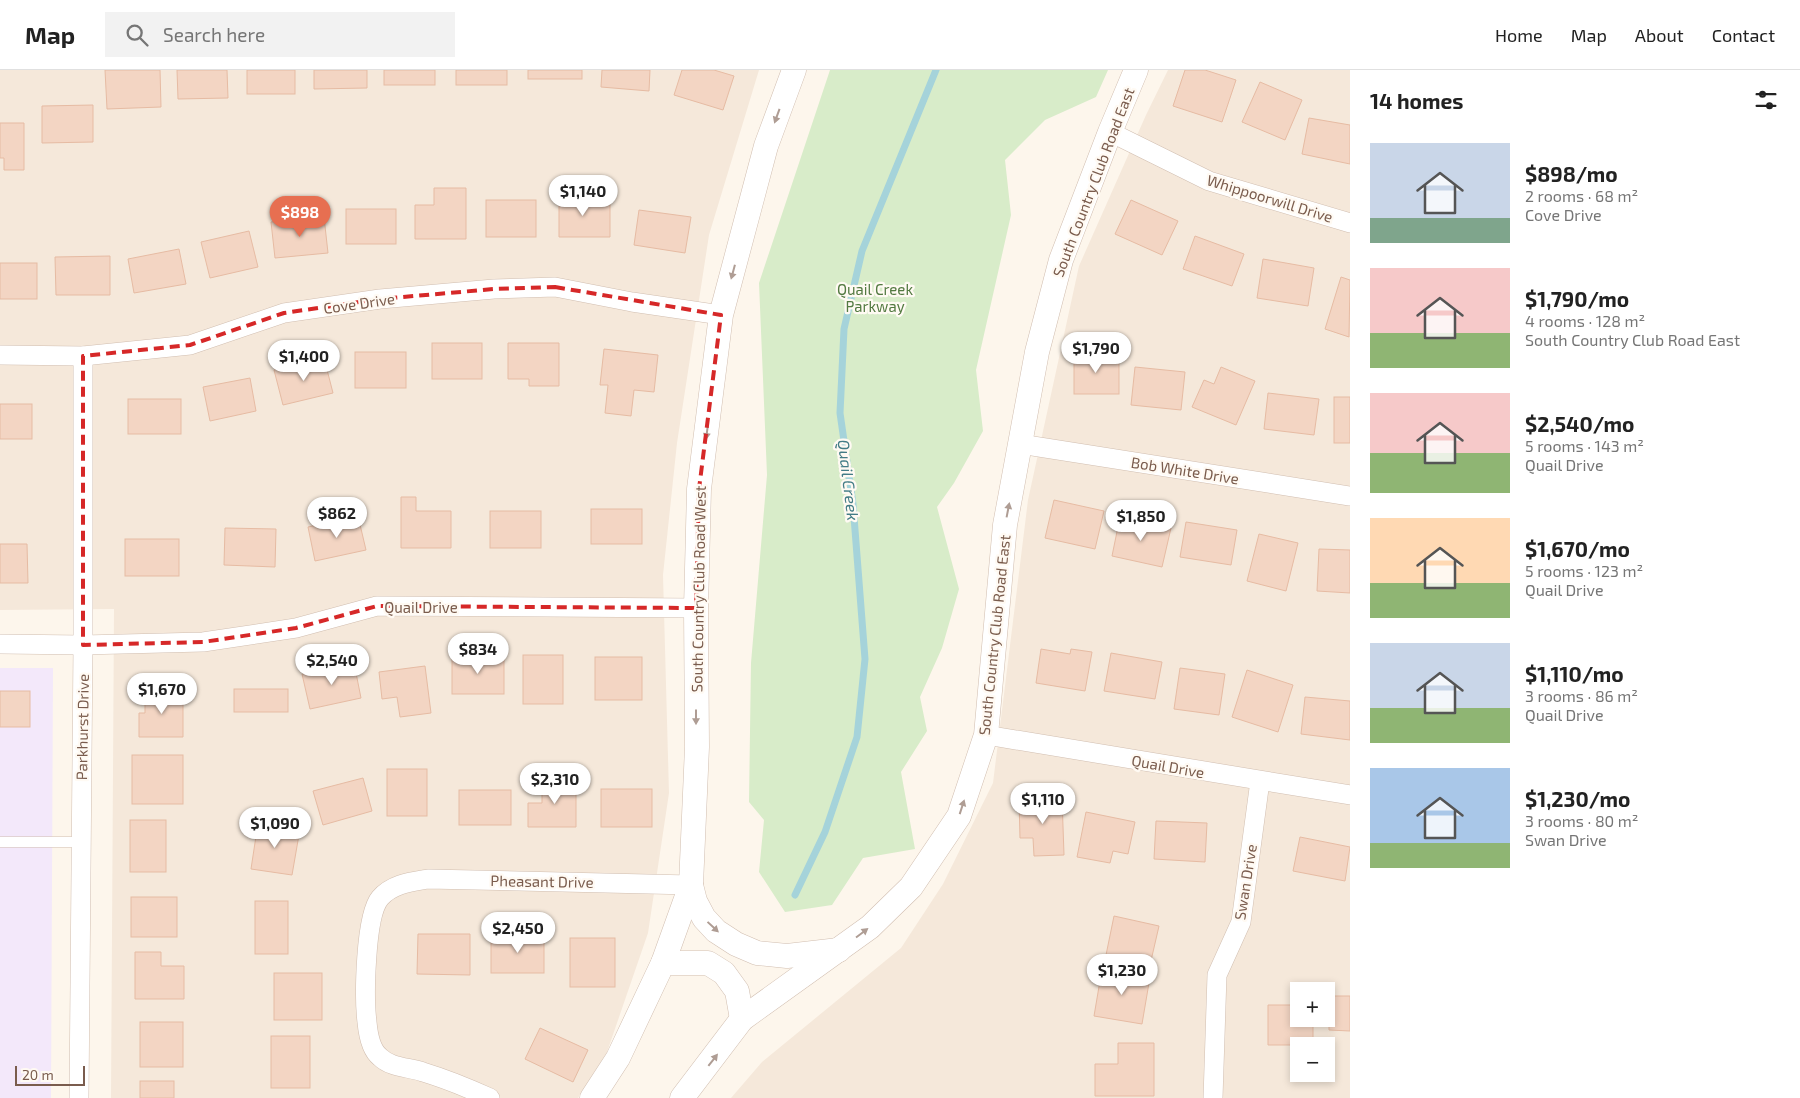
<!DOCTYPE html>
<html lang="en">
<head>
<meta charset="utf-8">
<style>
	:root { --surface:#fff; --page:#f2f2f2; --text:#222; --muted:#767676; --line:#e0e0e0; --accent:#e76f51 }
	body { margin:0; font-family:"Exo 2",sans-serif; background:var(--page); color:var(--text); height:100vh; display:flex; flex-direction:column; font-size:19px; white-space:nowrap }
	* { box-sizing:border-box; margin:0 }
	p { font-size:16px; color:var(--muted) }
	.icon { flex:none; width:28px; height:28px; fill:none; stroke:currentColor; stroke-width:2; stroke-linecap:round; stroke-linejoin:round }
	.map { position:relative; flex:1; overflow:hidden }
	.sheet { display:flex; flex-direction:column; background:var(--surface); width:450px }
	.sheet>* { flex:none }
	.tools { position:absolute; left:1290px; top:912px; display:grid; gap:10px }
	.tools a { display:grid; place-items:center; width:45px; height:45px; border-radius:0px; background:var(--surface); box-shadow:0 2px 8px #0003; font-size:25px }
	.scale { position:absolute; left:15px; bottom:12px; width:70px; box-sizing:border-box; padding-left:5px; border:2px solid #7a5c4d; border-top:0; font-size:14px; line-height:18px; white-space:nowrap; color:#7a5c4d; -webkit-text-stroke:4px #fffaf3; paint-order:stroke }
	.price { position:absolute; translate:-50% -42px; padding:0 11px; border-radius:18px; background:#fff; color:#222; font-size:16px; line-height:32px; filter:drop-shadow(0 1px 2px #0008) }
	.price::after { content:''; position:absolute; left:50%; top:30px; width:15px; height:11px; margin-left:-8px; background:inherit; clip-path:polygon(0 0,100% 0,50% 100%) }
	.price.on { background:var(--accent); color:#fff }
	ul { padding:0; list-style:none }
	li { display:flex; align-items:center; gap:15px; height:125px; padding:0 20px }
	li span { display:grid; place-items:center; flex:none; width:140px; height:100px; border-radius:0px; color:#555 }
	li>.icon { margin-inline-start:auto }
	span .icon { width:60px; height:60px; fill:#fffc; stroke-width:1 }
	li b { font-size:21px }
	h2 { display:flex; justify-content:space-between; align-items:center; height:60px; padding:0 20px; font-size:21px }
	header { display:flex; align-items:center; gap:30px; box-sizing:border-box; height:70px; padding:0 25px; background:var(--surface); border-bottom:1px solid var(--line) }
	header strong { font-size:24px }
	nav { display:flex; gap:28px; margin-inline-start:auto; font-size:18px }
	.search { width:350px; height:45px; background:var(--page); display:flex; align-items:center; gap:12px; box-sizing:border-box; padding:0 18px; border-radius:0px; color:var(--muted); font-size:19px }
	main { display:flex; flex:1; min-height:0 }
	.map>svg:first-child { display:block }
</style>
</head>
<body>
<header>
<strong>Map</strong>
<div class="search"><svg class="icon" aria-label="search" viewBox="0 0 24 24"><circle cx="10" cy="10" r="6"/><path d="M15 15l6 6"/></svg>Search here</div>
<nav><a>Home</a><a>Map</a><a>About</a><a>Contact</a></nav>
</header>
<main>
<div class="map">
<svg width="1350" height="1028" viewBox="0 0 1350 1028">
	<rect width="100%" height="100%" fill="#fdf6ec"/>
	<g fill="#f5e8da" fill-rule="evenodd">
		<polygon points="0,0 759,0 709,165 677,373 663,505 669,723 648,863 607,982 578,1028 111,1028 114,539 0,540"/>
		<path d="M1168,0H1350V1028H731L762,992L901,878L943,814L993,713L1028,430L1079,196L1146,45ZM1299,921H1326V949H1299ZM1299,976H1326V1004H1299Z"/>
	</g>
	<polygon fill="#f3e8fa" points="0,598 53,598 51,1028 0,1028"/>
	<polygon fill="#d8ecc9" points="830,0 1108,0 1096,27 1045,50 1005,90 1011,145 976,300 983,361 954,413 937,437 959,519 942,578 920,627 927,661 901,702 915,779 863,788 832,835 785,842 759,802 764,750 749,732 751,593 767,405 759,213"/>
	<g fill="none" stroke-linecap="round" stroke-linejoin="round">
		<polyline stroke="#a5d3da" stroke-width="7" points="795,825 825,762 857,667 865,589 853,434 840,343 844,259 862,181 936,0"/>
	</g>
	<g fill="#f3d5c3" stroke="#e6bba3">
		<polygon points="105,0 160,0 161,37 107,39"/>
		<polygon points="177,0 227,0 228,28 178,29"/>
		<rect x="247" y="0" width="48" height="24"/>
		<polygon points="314,0 367,0 367,18 314,19"/>
		<rect x="384" y="0" width="51" height="15"/>
		<rect x="456" y="0" width="51" height="15"/>
		<rect x="528" y="0" width="54" height="9"/>
		<polygon points="602,0 650,0 649,21 601,17"/>
		<polygon points="682,0 714,0 734,6 723,40 674,25"/>
		<polygon points="1185,0 1205,0 1236,10 1222,52 1173,36"/>
		<polygon points="1260,12 1302,30 1285,70 1242,52"/>
		<polygon points="93,35 93,72 42,73 42,36"/>
		<polygon points="1309,48 1350,55 1350,94 1302,84"/>
		<polygon points="0,53 24,53 24,100 4,100 4,88 0,88"/>
		<polygon points="434,118 466,118 466,169 415,169 415,135 434,135"/>
		<polygon points="559,120 579,120 579,132 610,132 610,167 559,167"/>
		<rect x="486" y="130" width="50" height="37"/>
		<polygon points="1131,130 1178,151 1162,185 1115,164"/>
		<rect x="346" y="139" width="50" height="35"/>
		<polygon points="639,140 691,147 685,183 634,175"/>
		<polygon points="324,147 328,183 275,188 271,152"/>
		<polygon points="249,161 258,197 210,208 201,172"/>
		<polygon points="1195,166 1244,184 1232,216 1183,199"/>
		<polygon points="179,179 186,214 134,223 128,189"/>
		<polygon points="110,186 110,225 56,225 55,187"/>
		<polygon points="1263,189 1314,198 1308,236 1257,228"/>
		<rect x="0" y="193" width="37" height="36"/>
		<polygon points="1341,207 1350,210 1349,267 1325,259"/>
		<rect x="432" y="273" width="50" height="36"/>
		<polygon points="508,273 559,273 559,316 529,316 529,309 508,309"/>
		<polygon points="604,279 658,285 654,322 634,320 631,346 605,343 608,315 600,315"/>
		<rect x="355" y="282" width="51" height="36"/>
		<rect x="1074" y="284" width="45" height="40"/>
		<polygon points="324,288 333,323 283,335 274,300"/>
		<polygon points="1135,297 1185,302 1181,340 1131,335"/>
		<polygon points="1221,297 1255,311 1236,355 1192,337 1204,310 1214,314"/>
		<polygon points="250,308 256,341 210,351 203,317"/>
		<polygon points="1268,323 1319,329 1314,365 1264,359"/>
		<rect x="1334" y="327" width="16" height="46"/>
		<rect x="128" y="329" width="53" height="35"/>
		<rect x="0" y="334" width="32" height="35"/>
		<polygon points="401,427 416,427 416,441 451,441 451,478 401,478"/>
		<polygon points="1054,430 1104,441 1095,479 1045,468"/>
		<rect x="591" y="439" width="51" height="35"/>
		<rect x="490" y="441" width="51" height="37"/>
		<polygon points="358,446 366,480 315,491 308,457"/>
		<polygon points="1120,447 1171,458 1162,497 1112,486"/>
		<polygon points="1186,452 1237,460 1231,495 1180,487"/>
		<polygon points="225,458 276,459 275,497 224,495"/>
		<polygon points="1259,464 1298,473 1286,521 1247,511"/>
		<rect x="125" y="469" width="54" height="37"/>
		<polygon points="0,474 27,474 28,513 0,513"/>
		<polygon points="1319,479 1350,480 1350,523 1317,521"/>
		<polygon points="1041,579 1070,584 1071,579 1092,582 1085,621 1036,613"/>
		<polygon points="1111,583 1162,592 1155,629 1104,621"/>
		<rect x="523" y="585" width="40" height="49"/>
		<rect x="452" y="586" width="52" height="38"/>
		<rect x="595" y="587" width="47" height="43"/>
		<polygon points="354,593 361,628 310,639 302,604"/>
		<polygon points="425,596 431,643 400,647 397,627 382,629 379,602"/>
		<polygon points="1180,598 1225,604 1219,645 1174,639"/>
		<polygon points="1247,600 1293,615 1278,662 1232,647"/>
		<rect x="234" y="619" width="54" height="23"/>
		<rect x="0" y="621" width="30" height="36"/>
		<polygon points="145,622 183,622 183,667 139,667 139,643 145,643"/>
		<polygon points="1305,627 1350,631 1350,670 1301,664"/>
		<rect x="132" y="685" width="51" height="49"/>
		<rect x="387" y="699" width="40" height="47"/>
		<polygon points="363,708 372,741 323,755 313,721"/>
		<polygon points="542,710 576,710 576,757 528,757 528,733 542,733"/>
		<rect x="601" y="719" width="51" height="38"/>
		<rect x="459" y="720" width="52" height="35"/>
		<polygon points="1062,728 1064,785 1034,786 1033,768 1020,768 1019,729"/>
		<polygon points="1086,742 1135,752 1128,784 1113,781 1110,793 1077,787"/>
		<rect x="130" y="750" width="36" height="52"/>
		<polygon points="1156,751 1207,753 1205,792 1154,789"/>
		<polygon points="258,753 300,759 292,805 251,799"/>
		<polygon points="1300,767 1350,777 1345,811 1293,801"/>
		<rect x="131" y="827" width="46" height="40"/>
		<rect x="255" y="831" width="33" height="53"/>
		<polygon points="1114,846 1159,856 1150,895 1106,885"/>
		<polygon points="418,864 470,864 470,905 417,904"/>
		<rect x="491" y="866" width="53" height="37"/>
		<rect x="570" y="868" width="45" height="49"/>
		<polygon points="135,882 161,882 161,896 184,896 184,929 135,929"/>
		<polygon points="1102,899 1150,907 1142,954 1094,946"/>
		<rect x="274" y="903" width="48" height="47"/>
		<polygon points="1329,926 1350,926 1350,961 1329,960"/>
		<polygon points="1268,935 1299,935 1299,949 1313,949 1313,975 1268,975"/>
		<rect x="140" y="952" width="43" height="45"/>
		<polygon points="540,958 588,980 573,1012 525,989"/>
		<rect x="271" y="966" width="39" height="52"/>
		<polygon points="1118,973 1154,973 1154,1026 1095,1026 1095,994 1118,994"/>
		<rect x="140" y="1011" width="34" height="17"/>
	</g>
	<g fill="none" stroke-linecap="round" stroke-linejoin="round">
		<g stroke="#d1beb0" stroke-width="11">
			<polyline id="service" points="0,772 81,772"/>
		</g>
		<g stroke="#d1beb0" stroke-width="20">
			<g id="minor">
				<polyline points="1110,62 1209,111 1350,153"/>
				<polyline points="0,285 83,286 190,275 284,243 380,229 494,219 555,217 632,232 721,245"/>
				<polyline points="1020,374 1350,426"/>
				<polyline points="0,574 83,575 203,572 296,558 377,536 696,538"/>
				<polyline points="986,665 1350,725"/>
				<polyline points="79,1028 83,575 83,286"/>
				<path d="M490,1028C468,1018 446,1009 423,1002C409,997 391,998 380,987C371,980 368,963 367,952C364,928 365,846 380,828C392,814 410,812 428,809L691,815"/>
				<polyline points="1213,1028 1217,905 1241,852 1260,711"/>
			</g>
		</g>
		<g stroke="#d1beb0" stroke-width="25">
			<g id="tertiary">
				<polyline points="691,815 695,831 704,848 716,861 736,874 757,883 787,886 839,880"/>
				<polyline points="663,893 708,893 724,903 737,921 742,949"/>
				<polyline points="592,1028 618,988 663,893 691,815 697,677 696,538 699,419 721,245 766,76 794,0"/>
				<polyline points="682,1028 742,949 870,857 911,817 959,746 986,665 1005,455 1037,282 1061,190 1110,62 1136,0"/>
			</g>
		</g>
		<use href="#service" stroke="#fff" stroke-width="10"/>
		<use href="#minor" stroke="#fff" stroke-width="19"/>
		<use href="#tertiary" stroke="#fff" stroke-width="24"/>
	</g>
	<defs><path id="oneway-solid" d="M-6-.8H1V-3.2L6.5 0L1 3.2V.8H-6Z" transform="scale(1.25)"/></defs>
	<g fill="#af9d94">
		<use href="#oneway-solid" transform="translate(777 46) rotate(110)"/>
		<use href="#oneway-solid" transform="translate(733 202) rotate(105)"/>
		<use href="#oneway-solid" transform="translate(707 362) rotate(97)"/>
		<use href="#oneway-solid" transform="translate(1008 440) rotate(-79)"/>
		<use href="#oneway-solid" transform="translate(696 647) rotate(90)"/>
		<use href="#oneway-solid" transform="translate(962 737) rotate(-72)"/>
		<use href="#oneway-solid" transform="translate(713 857) rotate(43)"/>
		<use href="#oneway-solid" transform="translate(862 863) rotate(-37)"/>
		<use href="#oneway-solid" transform="translate(713 990) rotate(-52)"/>
	</g>
	<path fill="none" stroke="#d62828" stroke-width="4" stroke-dasharray="10 6" stroke-linejoin="round" d="M555,217L721,245L699,419L696,538L377,536L296,558L203,572L83,575V286L190,275L284,243L380,229L494,219Z"/>
	<g text-anchor="middle" dominant-baseline="central" stroke-width="4.5" stroke-linejoin="round" paint-order="stroke">
		<g font-size="15" fill="#7a5c4d" stroke="#fffaf3">
			<text transform="translate(1093 112) rotate(-69)">South Country Club Road East</text>
			<text transform="translate(1270 128) rotate(17)">Whippoorwill Drive</text>
			<text transform="translate(359 233) rotate(-8)">Cove Drive</text>
			<text transform="translate(1185 400) rotate(9)">Bob White Drive</text>
			<text transform="translate(698 519) rotate(-89)">South Country Club Road West</text>
			<text x="421" y="537">Quail Drive</text>
			<text transform="translate(994 565) rotate(-84)">South Country Club Road East</text>
			<text transform="translate(82 657) rotate(-89)">Parkhurst Drive</text>
			<text transform="translate(1168 696) rotate(10)">Quail Drive</text>
			<text transform="translate(542 811) rotate(1)">Pheasant Drive</text>
			<text transform="translate(1245 812) rotate(-81)">Swan Drive</text>
		</g>
		<g font-size="15" fill="#537a41" stroke="#fffaf3">
			<text x="875" y="219">Quail Creek<tspan x="875" dy="17">Parkway</tspan></text>
		</g>
		<g font-size="16" font-style="italic" fill="#437c86" stroke="#fffaf3">
			<text transform="translate(849 410) rotate(83)">Quail Creek</text>
		</g>
	</g>
</svg>
<div class="tools">
<a>+</a>
<a>−</a>
</div>
<div class="scale">20 m</div>
<b class="price" style="left:583px;top:147px">$1,140</b>
<b class="price on" style="left:300px;top:168px">$898</b>
<b class="price" style="left:1096px;top:304px">$1,790</b>
<b class="price" style="left:304px;top:312px">$1,400</b>
<b class="price" style="left:337px;top:469px">$862</b>
<b class="price" style="left:1141px;top:472px">$1,850</b>
<b class="price" style="left:478px;top:605px">$834</b>
<b class="price" style="left:332px;top:616px">$2,540</b>
<b class="price" style="left:162px;top:645px">$1,670</b>
<b class="price" style="left:555px;top:735px">$2,310</b>
<b class="price" style="left:1043px;top:755px">$1,110</b>
<b class="price" style="left:275px;top:779px">$1,090</b>
<b class="price" style="left:518px;top:884px">$2,450</b>
<b class="price" style="left:1122px;top:926px">$1,230</b>
</div>
<section class="sheet">
<h2>14 homes<svg class="icon" aria-label="filters" viewBox="0 0 24 24"><path d="M4 7h16M4 17h16"/><circle cx="9" cy="7" r="2"/><circle cx="15" cy="17" r="2"/></svg></h2>
<ul>
<li><span style="background:linear-gradient(#c9d6e8 75%,#7fa58c 0)"><svg class="icon" aria-label="home" viewBox="0 0 24 24"><path d="M3 11l9-7 9 7M6 9v11h12V9"/></svg></span><div><b>$898/mo</b><p>2 rooms · 68 m²</p><p>Cove Drive</p></div></li>
<li><span style="background:linear-gradient(#f6c9c9 65%,#8fb573 0)"><svg class="icon" aria-label="home" viewBox="0 0 24 24"><path d="M3 11l9-7 9 7M6 9v11h12V9"/></svg></span><div><b>$1,790/mo</b><p>4 rooms · 128 m²</p><p>South Country Club Road East</p></div></li>
<li><span style="background:linear-gradient(#f6c9c9 60%,#8fb573 0)"><svg class="icon" aria-label="home" viewBox="0 0 24 24"><path d="M3 11l9-7 9 7M6 9v11h12V9"/></svg></span><div><b>$2,540/mo</b><p>5 rooms · 143 m²</p><p>Quail Drive</p></div></li>
<li><span style="background:linear-gradient(#ffd9b3 65%,#8fb573 0)"><svg class="icon" aria-label="home" viewBox="0 0 24 24"><path d="M3 11l9-7 9 7M6 9v11h12V9"/></svg></span><div><b>$1,670/mo</b><p>5 rooms · 123 m²</p><p>Quail Drive</p></div></li>
<li><span style="background:linear-gradient(#c9d6e8 65%,#8fb573 0)"><svg class="icon" aria-label="home" viewBox="0 0 24 24"><path d="M3 11l9-7 9 7M6 9v11h12V9"/></svg></span><div><b>$1,110/mo</b><p>3 rooms · 86 m²</p><p>Quail Drive</p></div></li>
<li><span style="background:linear-gradient(#a9c7e8 75%,#8fb573 0)"><svg class="icon" aria-label="home" viewBox="0 0 24 24"><path d="M3 11l9-7 9 7M6 9v11h12V9"/></svg></span><div><b>$1,230/mo</b><p>3 rooms · 80 m²</p><p>Swan Drive</p></div></li>
</ul>
</section>
</main>
</body>
</html>
